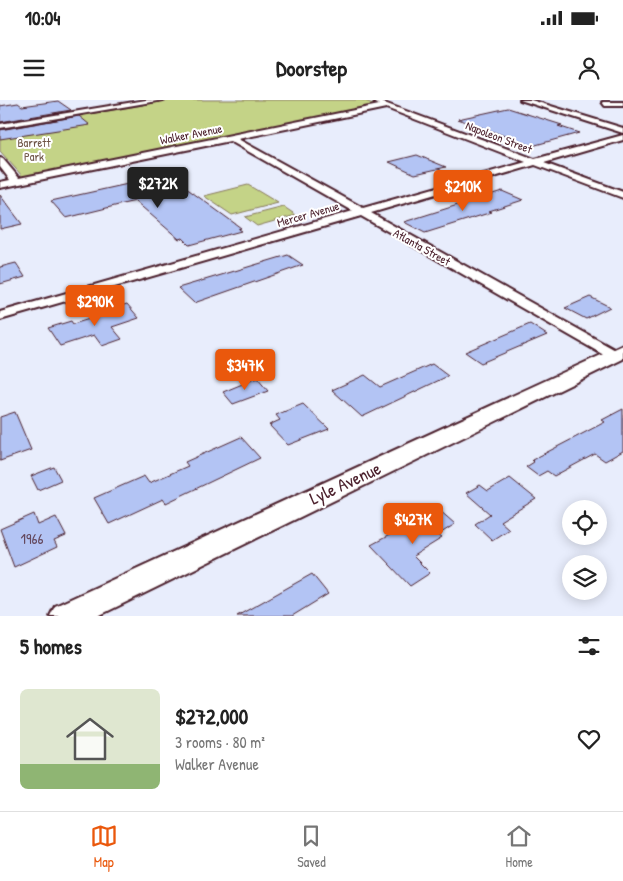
<!DOCTYPE html>
<html lang="en">
<head>
<meta charset="utf-8">
<style>
	:root { --surface:#fff; --page:#f2f2f2; --text:#222; --muted:#767676; --line:#e0e0e0; --accent:#ea580c }
	body { margin:0; font-family:"Patrick Hand",sans-serif; background:var(--page); color:var(--text); height:100vh; display:flex; flex-direction:column; font-size:19px; white-space:nowrap }
	* { box-sizing:border-box; margin:0 }
	p { font-size:16px; color:var(--muted) }
	.icon { flex:none; width:28px; height:28px; fill:none; stroke:currentColor; stroke-width:2; stroke-linecap:round; stroke-linejoin:round }
	.map { position:relative; height:516px; overflow:hidden }
	.details { display:flex; flex-direction:column; background:var(--surface); flex:1 }
	.details>* { flex:none }
	.fabs { position:absolute; left:562px; top:400px; display:grid; gap:10px }
	.fabs a { display:grid; place-items:center; width:45px; height:45px; border-radius:50%; background:var(--surface); box-shadow:0 2px 12px #0003; font-size:25px }
	.price { position:absolute; translate:-50% -42px; padding:0 11px; border-radius:5px; background:var(--accent); color:#fff; font-size:16px; line-height:32px; filter:drop-shadow(0 1px 2px #0008) }
	.price::after { content:''; position:absolute; left:50%; top:30px; width:15px; height:11px; margin-left:-8px; background:inherit; clip-path:polygon(0 0,100% 0,50% 100%) }
	.price.on { background:#222; color:#fff }
	ul { padding:0; list-style:none }
	li { display:flex; align-items:center; gap:15px; height:125px; padding:0 20px }
	li+li { border-top:1px solid var(--line) }
	li span { display:grid; place-items:center; flex:none; width:140px; height:100px; border-radius:8px; color:#555 }
	li>.icon { margin-inline-start:auto }
	span .icon { width:60px; height:60px; fill:#fffc; stroke-width:1 }
	li b { font-size:21px }
	h2 { display:flex; justify-content:space-between; align-items:center; height:60px; padding:0 20px; font-size:21px }
	.status { display:flex; justify-content:space-between; align-items:center; height:35px; padding:0 25px; background:var(--surface); direction:ltr }
	.status svg { height:14px; fill:currentColor }
	header { display:flex; justify-content:space-between; align-items:center; height:65px; padding:0 20px; background:var(--surface); font-size:22px; font-weight:700 }
	.dock { display:flex; justify-content:space-around; align-items:center; height:70px; border-top:1px solid var(--line); background:var(--surface); font-size:14px; color:var(--muted) }
	.dock a { display:grid; justify-items:center; gap:2px }
	.dock .on { color:var(--accent) }
	.map>svg:first-child { display:block }
</style>
</head>
<body>
<div class="status"><b>10:04</b><svg viewBox="0 0 49 12"><path d="M0 12V9h3v3zM5 12V6h3v6zM10 12V3h3v9zM15 12V0h3v12zM26 1h20v11H26zM47 4h2v5h-2z"/></svg></div>
<header><svg class="icon" aria-label="menu" viewBox="0 0 24 24"><path d="M4 6h16M4 12h16M4 18h16"/></svg>Doorstep<svg class="icon" aria-label="person" viewBox="0 0 24 24"><circle cx="12" cy="8" r="4"/><path d="M4 21q1-7 8-7t8 7"/></svg></header>
<div class="map">
<svg width="623" height="516" viewBox="0 0 623 516">
	<rect width="100%" height="100%" fill="#e8edfc"/>
	<filter id="ink" filterUnits="userSpaceOnUse"><feTurbulence type="fractalNoise" baseFrequency=".02" numOctaves="2"/><feDisplacementMap in="SourceGraphic" scale="10" xChannelSelector="R" yChannelSelector="G"/><feConvolveMatrix kernelMatrix="1 2 1 2 8 2 1 2 1" color-interpolation-filters="sRGB"/></filter>
	<g filter="url(#ink)">
		<g fill="#c4d387" stroke="#877959">
			<polygon points="172,0 362,0 376,5 23,77 0,51 0,29"/>
			<polygon points="248,85 278,103 232,115 204,96"/>
			<polygon points="284,107 296,115 257,126 245,117"/>
		</g>
		<g fill="#b3c4f4" stroke="#4a1f2b">
			<polygon points="58,1 71,10 0,22 0,6 18,3 22,6"/>
			<polygon points="508,8 562,25 558,26 579,33 532,46 458,19"/>
			<polygon points="79,16 90,25 0,39 0,30"/>
			<polygon points="417,55 446,67 415,74 389,62"/>
			<polygon points="146,80 150,83 160,80 163,83 178,82 241,128 238,129 241,131 189,145 182,138 179,139 135,101 66,118 51,101"/>
			<polygon points="502,91 523,100 489,111 492,112 425,133 404,122"/>
			<polygon points="0,95 22,124 0,129"/>
			<polygon points="288,155 303,165 194,203 178,188"/>
			<polygon points="16,163 25,177 0,184 0,167"/>
			<polygon points="590,197 610,207 586,219 565,208"/>
			<polygon points="127,204 139,218 112,227 122,239 102,246 94,235 60,246 48,228 71,221 73,224 106,214 104,211"/>
			<polygon points="530,224 547,235 481,263 465,252"/>
			<polygon points="432,264 448,276 362,317 332,290 365,275 380,287"/>
			<polygon points="257,278 268,291 233,304 223,292"/>
			<polygon points="303,304 329,329 288,345 269,325 280,320 276,315"/>
			<polygon points="623,309 623,351 605,361 595,354 554,376 547,371 538,376 526,367 534,362 532,360 605,322 602,320"/>
			<polygon points="15,312 31,350 0,361 0,317"/>
			<polygon points="241,337 260,358 166,403 163,399 109,424 94,398 144,376 149,383 188,366 185,362"/>
			<polygon points="54,367 61,380 38,390 31,376"/>
			<polygon points="510,378 536,399 500,421 509,429 492,440 475,424 490,414 466,393 480,385 488,391"/>
			<polygon points="438,409 455,424 438,435 442,438 413,456 430,473 410,486 371,445"/>
			<polygon points="34,414 38,425 56,417 66,436 54,441 57,447 14,467 0,429"/>
			<polygon points="312,474 328,494 292,516 237,516"/>
		</g>
		<g fill="none" stroke-linecap="round" stroke-linejoin="round">
			<g stroke="#4a1f2b" stroke-width="4">
				<g id="street">
					<polygon points="146,0 163,0 0,28 0,24"/>
					<polygon points="520,0 531,0 623,28 623,33"/>
					<path d="M379,1L535,59L623,35V40L544,63L623,92V98L535,65L371,113L619,252L621,255L619,258H609L361,116L0,220V212L353,111L230,41L0,88V82L10,80L0,67V58L3,59L19,78L379,5L375,3ZM386,8L526,62L363,108L238,39Z"/>
					<polygon points="602,2 623,2 623,6 605,6"/>
				</g>
			</g>
			<g stroke="#4a1f2b" stroke-width="4">
				<polygon id="secondary" points="623,245 623,259 98,516 50,516 55,506"/>
			</g>
			<use href="#street" fill="#fff" fill-rule="evenodd"/>
			<use href="#secondary" fill="#fff" fill-rule="evenodd"/>
		</g>
	</g>
	<g text-anchor="middle" dominant-baseline="central" stroke-width="4" stroke-linejoin="round" paint-order="stroke">
		<g font-size="12" fill="#4a1f2b" stroke="#fff">
			<text transform="translate(191 34) rotate(-11)">Walker Avenue</text>
			<text transform="translate(499 37) rotate(21)">Napoleon Street</text>
			<text transform="translate(308 114) rotate(-16)">Mercer Avenue</text>
			<text transform="translate(422 147) rotate(29)">Atlanta Street</text>
		</g>
		<g font-size="12" fill="#6f5547" stroke="#fff">
			<text x="34" y="42">Barrett<tspan x="34" dy="14">Park</tspan></text>
		</g>
		<g font-size="15" fill="#64485d">
			<text x="32" y="438">1966</text>
		</g>
		<g font-size="18" fill="#4a1f2b" stroke="#fff">
			<text transform="translate(345 383) rotate(-25)">Lyle Avenue</text>
		</g>
	</g>
</svg>
<div class="fabs">
<a><svg class="icon" aria-label="locate" viewBox="0 0 24 24"><circle cx="12" cy="12" r="6"/><path d="M12 2v4M12 18v4M2 12h4M18 12h4"/></svg></a>
<a><svg class="icon" aria-label="layers" viewBox="0 0 24 24"><path d="M12 4l9 5-9 5-9-5zM3 14l9 5 9-5"/></svg></a>
</div>
<b class="price on" style="left:158px;top:109px">$272K</b>
<b class="price" style="left:463px;top:112px">$210K</b>
<b class="price" style="left:95px;top:227px">$290K</b>
<b class="price" style="left:245px;top:291px">$347K</b>
<b class="price" style="left:413px;top:445px">$427K</b>
</div>
<section class="details">
<h2>5 homes<svg class="icon" aria-label="filters" viewBox="0 0 24 24"><path d="M4 7h16M4 17h16"/><circle cx="9" cy="7" r="2"/><circle cx="15" cy="17" r="2"/></svg></h2>
<ul>
<li><span style="background:linear-gradient(#dfe7d0 75%,#8fb573 0)"><svg class="icon" aria-label="home" viewBox="0 0 24 24"><path d="M3 11l9-7 9 7M6 9v11h12V9"/></svg></span><div><b>$272,000</b><p>3 rooms · 80 m²</p><p>Walker Avenue</p></div><svg class="icon" aria-label="heart" viewBox="0 0 24 24"><path d="M12 20l-8-8c-3-5 5-10 8-4 3-6 11-1 8 4z"/></svg></li>
</ul>
</section>
<nav class="dock">
<a class="on"><svg class="icon" aria-label="map" viewBox="0 0 24 24"><path d="M3 6l6-2 6 2 6-2v14l-6 2-6-2-6 2zM9 4v14M15 6v14"/></svg>Map</a>
<a><svg class="icon" aria-label="saved" viewBox="0 0 24 24"><path d="M7 4h10v16l-5-4-5 4z"/></svg>Saved</a>
<a><svg class="icon" aria-label="home" viewBox="0 0 24 24"><path d="M3 11l9-7 9 7M6 9v11h12V9"/></svg>Home</a>
</nav>
</body>
</html>
